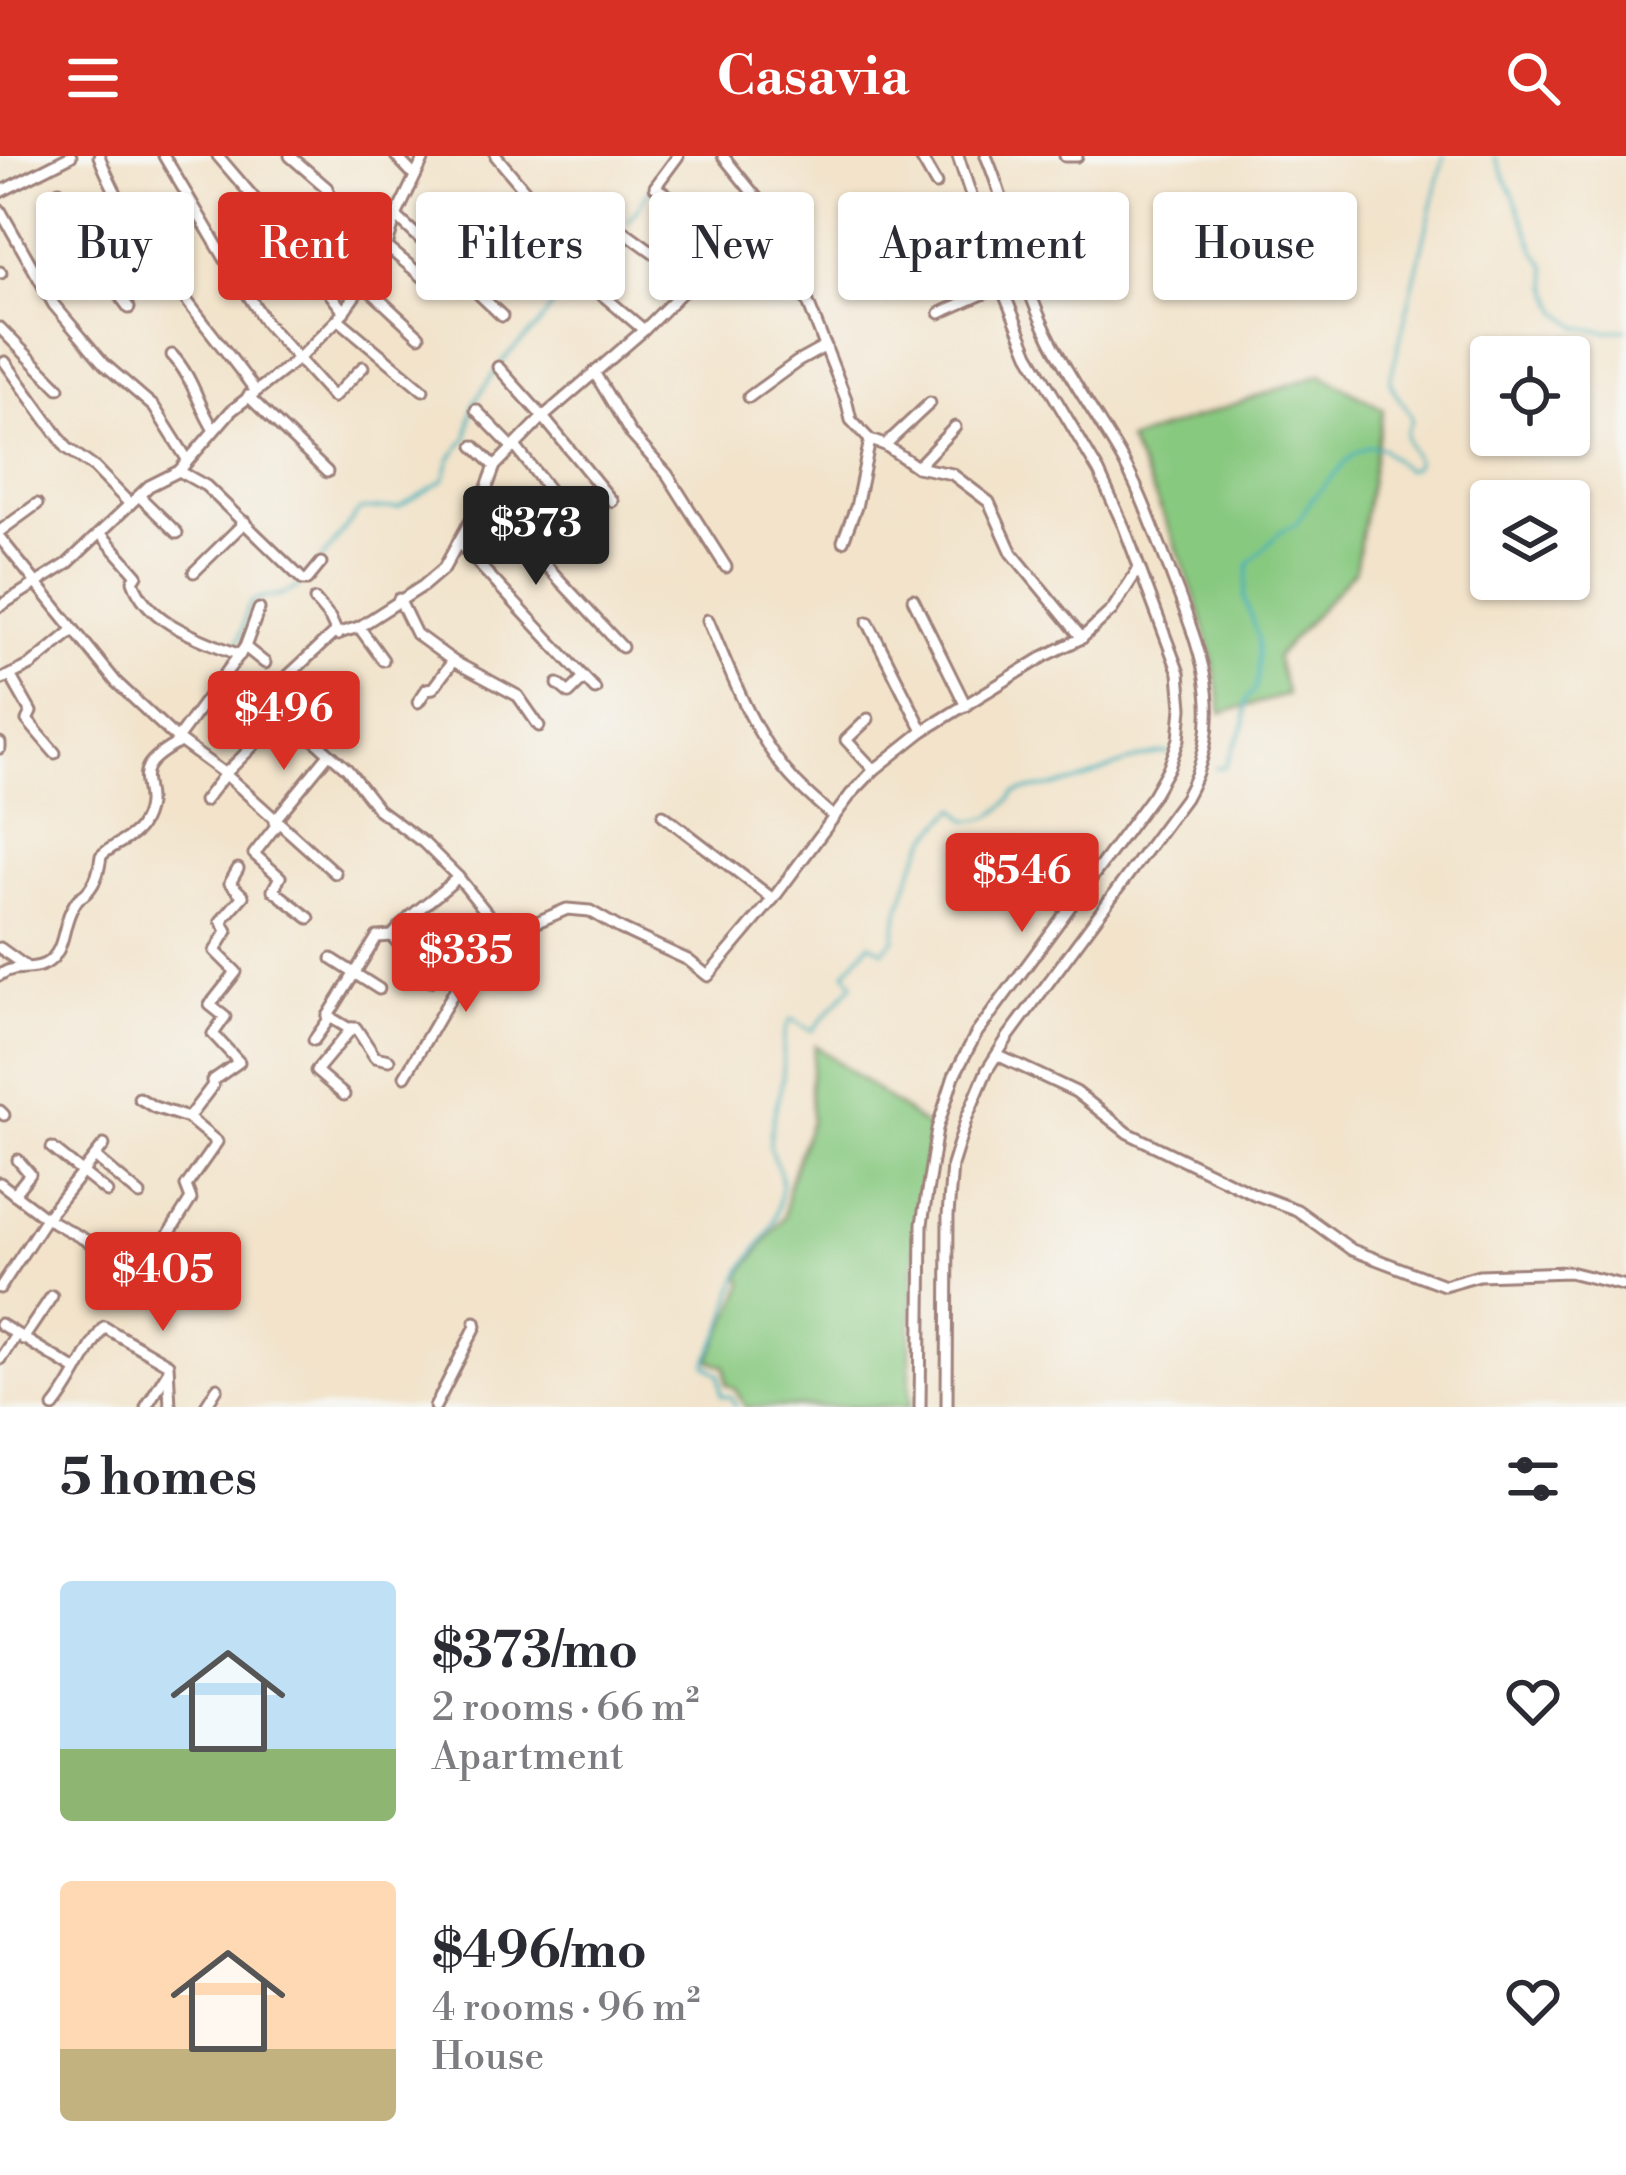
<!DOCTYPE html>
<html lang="en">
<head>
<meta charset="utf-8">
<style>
	:root { --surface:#fff; --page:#f2f2f3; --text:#2b2b33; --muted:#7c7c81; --accent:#d93025 }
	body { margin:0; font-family:"Libre Bodoni",serif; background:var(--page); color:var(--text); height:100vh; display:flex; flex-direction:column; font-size:45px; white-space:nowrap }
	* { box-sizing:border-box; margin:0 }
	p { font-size:39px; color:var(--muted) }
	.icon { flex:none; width:66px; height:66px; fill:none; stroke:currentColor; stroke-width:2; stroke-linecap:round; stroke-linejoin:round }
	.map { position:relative; height:1251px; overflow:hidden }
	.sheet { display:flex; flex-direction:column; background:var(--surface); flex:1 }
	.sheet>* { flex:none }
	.hud { position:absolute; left:36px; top:36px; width:1554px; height:108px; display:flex; gap:24px }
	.buttons { position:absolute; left:1470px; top:180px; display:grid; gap:24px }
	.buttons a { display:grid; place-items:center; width:120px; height:120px; border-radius:12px; background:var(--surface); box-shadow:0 3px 9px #0004; font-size:60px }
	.price { position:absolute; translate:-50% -102px; padding:0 27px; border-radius:12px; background:var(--accent); color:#fff; font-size:39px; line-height:78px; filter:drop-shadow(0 3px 6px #0008) }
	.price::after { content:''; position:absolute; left:50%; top:72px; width:36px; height:27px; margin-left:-18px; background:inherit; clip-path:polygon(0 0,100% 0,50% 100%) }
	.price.active { background:#222; color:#fff }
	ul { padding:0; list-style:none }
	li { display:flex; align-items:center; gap:36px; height:300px; padding:0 60px }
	li span { display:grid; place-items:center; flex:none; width:336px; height:240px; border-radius:12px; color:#555 }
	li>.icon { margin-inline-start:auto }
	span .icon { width:144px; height:144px; fill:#fffc; stroke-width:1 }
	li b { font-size:51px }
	h2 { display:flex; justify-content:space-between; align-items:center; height:144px; padding:0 60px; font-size:51px }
	.pill { padding:0 42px; border-radius:12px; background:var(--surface); box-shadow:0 3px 9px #0004; font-size:42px; line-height:108px }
	.pill.active { background:var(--accent); color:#fff }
	header { display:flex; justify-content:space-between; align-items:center; height:156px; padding:0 60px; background:var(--accent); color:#fff; font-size:54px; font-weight:700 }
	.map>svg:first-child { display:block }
</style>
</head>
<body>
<header><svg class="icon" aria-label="menu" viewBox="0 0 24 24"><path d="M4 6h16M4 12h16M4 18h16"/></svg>Casavia<svg class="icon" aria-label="search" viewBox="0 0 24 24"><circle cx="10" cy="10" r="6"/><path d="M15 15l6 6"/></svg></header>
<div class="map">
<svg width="1626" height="1251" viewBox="0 0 1626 1251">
	<rect width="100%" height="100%" fill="#f6f6f2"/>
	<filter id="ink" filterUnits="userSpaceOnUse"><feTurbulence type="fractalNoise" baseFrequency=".00833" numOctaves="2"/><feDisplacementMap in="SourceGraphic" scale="24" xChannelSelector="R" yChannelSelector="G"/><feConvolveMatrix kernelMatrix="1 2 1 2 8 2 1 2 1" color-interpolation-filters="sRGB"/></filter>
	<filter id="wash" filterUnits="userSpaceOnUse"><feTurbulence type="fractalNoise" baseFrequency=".004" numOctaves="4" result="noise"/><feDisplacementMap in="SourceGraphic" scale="48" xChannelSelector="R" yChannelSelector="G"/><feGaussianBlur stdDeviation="2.7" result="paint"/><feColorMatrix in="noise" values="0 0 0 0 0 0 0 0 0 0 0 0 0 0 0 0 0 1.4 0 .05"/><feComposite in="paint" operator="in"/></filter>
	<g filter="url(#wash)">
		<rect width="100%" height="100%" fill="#f2e3ca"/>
		<g fill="#88c980" stroke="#697456" stroke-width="3">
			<path d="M1321,218L1383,253L1355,414L1276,501L1287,539L1222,557C1218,536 1216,513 1210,493C1193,425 1160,348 1128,285Z"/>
			<path d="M815,889L931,974C913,1065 909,1158 910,1251H745L735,1233L726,1228L725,1210L709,1204L740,1139L744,1126L740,1120L784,1060L789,1028L811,964L810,931Z"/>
		</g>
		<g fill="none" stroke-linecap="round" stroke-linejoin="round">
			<g stroke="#41b0bb" stroke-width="3">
				<polyline points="1494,0 1513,38 1536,96 1546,110 1549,130 1560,156 1580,171 1607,176 1626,173"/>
				<path d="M628,65C645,45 655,21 672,0"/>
				<path d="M501,207C512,192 525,184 537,171C546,161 551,148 561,139L582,111L593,88L598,92L607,83"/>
				<polyline points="321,404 360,354 398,352 444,324 450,303 467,282 473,248 496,214"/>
				<path d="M237,487C245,475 242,460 250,448C256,439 288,444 304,425"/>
				<path d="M1216,612L1225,610L1245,568L1246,544L1255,534L1258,520V482L1244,441L1249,408L1281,375L1296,368L1311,344L1352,299L1369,290L1382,292L1405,314L1412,312L1416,307C1414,297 1405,287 1406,278C1406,269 1414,269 1411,260C1409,252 1395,242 1390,225L1444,0"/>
				<path d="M736,1251L731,1241L721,1239L719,1218L706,1209C709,1197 716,1187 721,1176C729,1156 732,1133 742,1114C750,1100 760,1090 768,1076C777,1063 778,1047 781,1032C784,1011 771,1007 770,989C770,967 778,946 782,925C786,903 778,883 791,863L812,875L852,829L853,826L845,816L870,787L883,795L895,783C893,765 916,698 929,681C937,671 947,662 956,652L967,664C990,666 1002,655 1015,637C1035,631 1055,632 1074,626C1098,619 1146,595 1168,597"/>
			</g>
		</g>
	</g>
	<g filter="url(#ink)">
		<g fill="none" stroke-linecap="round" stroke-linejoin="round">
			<g stroke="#9e817a" stroke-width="15">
				<g id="minor">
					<path d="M99,0C133,87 201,160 255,234"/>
					<polyline points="164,0 228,108 266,167 333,241"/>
					<polyline points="218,0 283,76 344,156"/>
					<polyline points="290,0 327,32 333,47 384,99"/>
					<polyline points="396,0 415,20"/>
					<polyline points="496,0 553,68 574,72 581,67 598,81 604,80 610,72 617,70 693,125"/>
					<polyline points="678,0 655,31 729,78"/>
					<polyline points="723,0 756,41 798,121 846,243 851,264 870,284 885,289 917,311 952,318 989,346 1012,397 1082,482"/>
					<polyline points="920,0 936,28"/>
					<polyline points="1065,0 1077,0"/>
					<polyline points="59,35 97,110 129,152"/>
					<polyline points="0,36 71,0"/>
					<polyline points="0,54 54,149 104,208 154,251 187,303"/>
					<polyline points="396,60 502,160"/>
					<polyline points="387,91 423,121"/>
					<polyline points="91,94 136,71"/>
					<polyline points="153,101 183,84"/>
					<polyline points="511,104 553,68"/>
					<polyline points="0,116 1,117"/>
					<polyline points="580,120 644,174"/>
					<polyline points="362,127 419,180"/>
					<polyline points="940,157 1001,130"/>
					<polyline points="338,163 423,234"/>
					<polyline points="0,172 59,232"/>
					<path d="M172,199C193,221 198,249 214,274"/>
					<polyline points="5,206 67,292 95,312 130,348"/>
					<polyline points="498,211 543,261 612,345"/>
					<polyline points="594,216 631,278 667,318 726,411"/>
					<polyline points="248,240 327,316"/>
					<polyline points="333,241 363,211"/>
					<polyline points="749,241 797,206 826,190"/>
					<polyline points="476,254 513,292"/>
					<polyline points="885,289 930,247"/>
					<polyline points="474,290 495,310"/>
					<polyline points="515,290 591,388"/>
					<polyline points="917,311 955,271"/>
					<polyline points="179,315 206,330 303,424 307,424 321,407"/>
					<polyline points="139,340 177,377"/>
					<polyline points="483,342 622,491"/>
					<polyline points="0,375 37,348"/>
					<path d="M100,377L137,419L133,425C148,468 201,483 240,499"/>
					<polyline points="0,382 116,526 177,583 225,618 335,717"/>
					<polyline points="843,385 856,351 870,284"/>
					<polyline points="458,386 595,533"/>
					<polyline points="194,416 245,366"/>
					<polyline points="399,443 416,478 453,505 518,540 539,570"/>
					<polyline points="913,443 966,550"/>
					<polyline points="315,444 330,462 338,479"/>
					<polyline points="0,450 67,408 149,330 179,315 231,255 299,202 338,163 384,99 396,60 425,0"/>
					<path d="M708,464C730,515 754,581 792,622C805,636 820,649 834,661"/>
					<polyline points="868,466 923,575"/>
					<polyline points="359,471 383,504"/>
					<polyline points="245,491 265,507"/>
					<polyline points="10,519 31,556 27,564 55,597"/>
					<polyline points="0,524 31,509 72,475"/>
					<polyline points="558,528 569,537 584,522"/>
					<polyline points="418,546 427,533 433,532 453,505"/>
					<polyline points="868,563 846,584 874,614"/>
					<polyline points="177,583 245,491 259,453"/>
					<polyline points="0,587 0,592"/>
					<polyline points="204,645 225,618 285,558"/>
					<polyline points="663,659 773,743"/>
					<polyline points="274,665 328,599"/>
					<polyline points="278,667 254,698 280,721 273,734 309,762"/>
					<polyline points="392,780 430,825"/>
					<polyline points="505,780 458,721 424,687 378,653 347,613 285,558 279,539 289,519 332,479 359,471 423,430 444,412 483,342 495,310 543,261 644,174 693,125 756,41"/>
					<polyline points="0,792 25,810"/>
					<polyline points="332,803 379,833"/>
					<path d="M0,819C14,808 29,816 45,808C67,796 61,768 74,749C81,737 78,745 87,736C97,725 99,714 101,700C111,689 131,684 139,672C167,628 115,620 180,586"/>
					<polyline points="328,860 348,872 356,872 375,901 389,904"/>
					<path d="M314,884L329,863L328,860L377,781L392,780C411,756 436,742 458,721"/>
					<polyline points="997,899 1076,936 1128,977 1254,1038 1297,1054 1352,1094 1444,1129 1479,1119 1569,1116 1626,1130"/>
					<polyline points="405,920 455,834 471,811 505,780 567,753 590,755 621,773 688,804 708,820 773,743 851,638 874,614 923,575 1045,500 1082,482 1112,454 1139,412"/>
					<polyline points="344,939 316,915 352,872"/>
					<polyline points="139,942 154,951 188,962 217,986 186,1030 191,1043 169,1078"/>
					<polyline points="0,955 4,959"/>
					<polyline points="188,962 213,929 212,925 239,906 213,878 225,861 210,849 236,816 215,795 227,775 221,765 243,740 230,727 238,713"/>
					<polyline points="52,992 107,1036"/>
					<polyline points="95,1001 140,1039"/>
					<polyline points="0,1027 46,1062 91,1087 126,1121"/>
					<polyline points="14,1038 30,1018 18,1004"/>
					<polyline points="0,1132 46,1062 104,989"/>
					<polyline points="0,1168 76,1214"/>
					<polyline points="23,1183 52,1140"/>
					<polyline points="0,1203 16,1179"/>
					<path d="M54,1251C74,1227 85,1196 104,1171L168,1208L170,1251"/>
					<polyline points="146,1251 168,1215"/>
					<polyline points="205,1251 217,1232"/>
					<polyline points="435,1251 476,1170 475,1166"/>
					<polyline points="920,1251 922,1068 937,973 954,920 976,878 1153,639 1169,611 1179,583 1182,552 1179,517 1124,371 1099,316 1029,198 1001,130 958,0"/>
					<path d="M947,1251L948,1060L952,1009L967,961L987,914L1008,881L1185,642C1231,560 1200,495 1170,415C1154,375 1141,335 1119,298C1093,254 1062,211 1041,164C1017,111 1009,53 986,0"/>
				</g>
			</g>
			<use href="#minor" stroke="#fff" stroke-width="9"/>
		</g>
	</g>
</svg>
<div class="buttons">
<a><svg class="icon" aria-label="locate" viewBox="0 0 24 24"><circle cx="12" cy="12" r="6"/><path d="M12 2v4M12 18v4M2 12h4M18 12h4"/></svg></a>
<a><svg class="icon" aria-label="layers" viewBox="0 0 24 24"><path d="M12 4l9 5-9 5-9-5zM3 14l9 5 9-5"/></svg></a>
</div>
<b class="price active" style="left:536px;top:432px">$373</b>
<b class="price" style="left:284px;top:617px">$496</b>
<b class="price" style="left:1022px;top:779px">$546</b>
<b class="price" style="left:466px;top:859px">$335</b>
<b class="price" style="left:163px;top:1178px">$405</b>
<div class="hud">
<a class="pill">Buy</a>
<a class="pill active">Rent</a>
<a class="pill">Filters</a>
<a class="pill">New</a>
<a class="pill">Apartment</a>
<a class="pill">House</a>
</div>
</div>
<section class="sheet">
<h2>5 homes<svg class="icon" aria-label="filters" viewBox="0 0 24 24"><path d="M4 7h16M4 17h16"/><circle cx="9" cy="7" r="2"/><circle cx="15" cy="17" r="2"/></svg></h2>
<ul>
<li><span style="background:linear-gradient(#bfe0f5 70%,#8fb573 0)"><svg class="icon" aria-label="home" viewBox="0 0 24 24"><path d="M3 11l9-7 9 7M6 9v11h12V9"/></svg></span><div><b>$373/mo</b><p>2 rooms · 66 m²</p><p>Apartment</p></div><svg class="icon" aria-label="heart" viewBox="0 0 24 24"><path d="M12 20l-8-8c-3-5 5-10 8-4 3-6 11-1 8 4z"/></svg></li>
<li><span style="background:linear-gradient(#ffd9b3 70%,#c2b280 0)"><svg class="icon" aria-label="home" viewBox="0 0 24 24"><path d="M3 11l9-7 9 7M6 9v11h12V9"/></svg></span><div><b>$496/mo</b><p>4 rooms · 96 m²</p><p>House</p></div><svg class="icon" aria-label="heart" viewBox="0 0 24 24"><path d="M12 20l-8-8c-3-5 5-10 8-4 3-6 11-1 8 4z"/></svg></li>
</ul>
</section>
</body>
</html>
